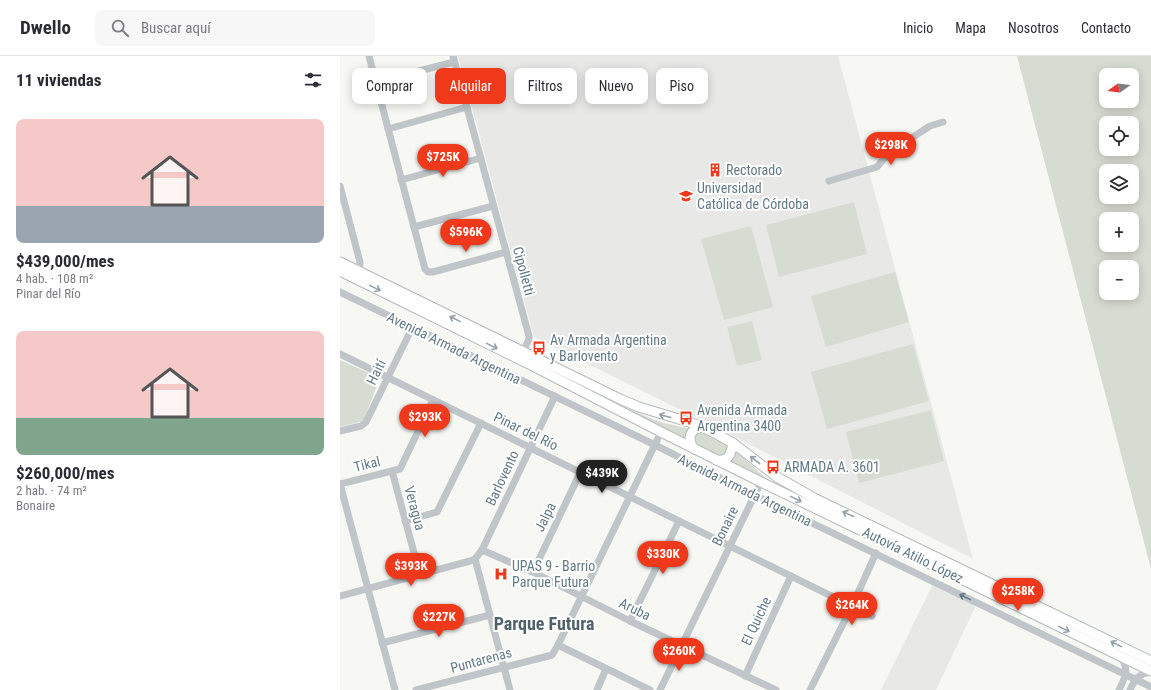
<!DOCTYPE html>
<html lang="es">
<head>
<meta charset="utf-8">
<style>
	:root { --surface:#fff; --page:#f7f7f7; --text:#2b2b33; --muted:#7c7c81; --line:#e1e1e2; --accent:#f0381a }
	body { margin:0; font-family:"Roboto Condensed",sans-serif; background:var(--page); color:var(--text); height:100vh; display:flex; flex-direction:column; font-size:15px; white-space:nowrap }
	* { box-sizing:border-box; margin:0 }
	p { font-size:13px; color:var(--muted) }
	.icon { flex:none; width:22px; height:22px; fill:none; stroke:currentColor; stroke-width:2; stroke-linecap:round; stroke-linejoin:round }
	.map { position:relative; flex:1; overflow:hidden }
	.drawer { display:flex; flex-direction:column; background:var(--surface); width:340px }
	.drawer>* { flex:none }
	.top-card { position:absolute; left:12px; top:12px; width:380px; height:36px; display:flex; gap:8px }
	.needle { width:26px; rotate:255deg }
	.tools { position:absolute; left:759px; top:12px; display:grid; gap:8px }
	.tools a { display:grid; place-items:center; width:40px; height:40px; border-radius:8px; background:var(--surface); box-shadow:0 2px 10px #0003; font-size:20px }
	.price { position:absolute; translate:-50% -34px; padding:0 9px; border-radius:14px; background:var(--accent); color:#fff; font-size:13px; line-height:26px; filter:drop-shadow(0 1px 2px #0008) }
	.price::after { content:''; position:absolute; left:50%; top:24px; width:12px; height:9px; margin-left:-6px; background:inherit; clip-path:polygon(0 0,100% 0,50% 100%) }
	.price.current { background:#222; color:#fff }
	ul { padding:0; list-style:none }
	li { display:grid; align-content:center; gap:8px; height:212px; padding:0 16px }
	li span { display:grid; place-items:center; height:124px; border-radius:8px; color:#555 }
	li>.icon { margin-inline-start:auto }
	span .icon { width:72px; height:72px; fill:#fffc; stroke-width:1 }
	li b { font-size:17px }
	h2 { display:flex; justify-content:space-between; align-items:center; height:48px; padding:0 16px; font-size:17px }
	.tag { padding:0 14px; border-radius:8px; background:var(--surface); box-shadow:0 2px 10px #0003; font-size:14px; line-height:36px }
	.tag.current { background:var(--accent); color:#fff }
	header { display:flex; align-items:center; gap:24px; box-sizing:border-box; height:56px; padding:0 20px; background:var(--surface); border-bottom:1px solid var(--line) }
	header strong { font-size:19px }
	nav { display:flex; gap:22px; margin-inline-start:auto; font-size:14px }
	.search { width:280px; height:36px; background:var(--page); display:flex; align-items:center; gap:10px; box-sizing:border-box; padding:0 14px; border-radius:8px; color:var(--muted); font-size:15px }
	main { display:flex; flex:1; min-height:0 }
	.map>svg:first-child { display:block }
</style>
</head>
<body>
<header>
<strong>Dwello</strong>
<div class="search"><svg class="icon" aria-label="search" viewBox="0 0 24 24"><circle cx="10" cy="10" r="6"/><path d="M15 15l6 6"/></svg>Buscar aquí</div>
<nav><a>Inicio</a><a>Mapa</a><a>Nosotros</a><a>Contacto</a></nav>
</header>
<main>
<section class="drawer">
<h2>11 viviendas<svg class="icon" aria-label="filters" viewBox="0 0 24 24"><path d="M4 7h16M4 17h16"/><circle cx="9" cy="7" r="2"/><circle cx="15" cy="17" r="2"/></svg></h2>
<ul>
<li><span style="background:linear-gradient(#f6c9c9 70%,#9aa5b1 0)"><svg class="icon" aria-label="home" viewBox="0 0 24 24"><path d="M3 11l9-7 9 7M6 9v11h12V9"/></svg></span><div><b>$439,000/mes</b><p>4 hab. · 108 m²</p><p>Pinar del Río</p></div></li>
<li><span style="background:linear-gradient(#f6c9c9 70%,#7fa58c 0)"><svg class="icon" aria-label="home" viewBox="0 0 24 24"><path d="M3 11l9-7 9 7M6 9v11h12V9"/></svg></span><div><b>$260,000/mes</b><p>2 hab. · 74 m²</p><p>Bonaire</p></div></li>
</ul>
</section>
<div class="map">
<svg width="811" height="634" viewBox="0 0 811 634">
	<rect width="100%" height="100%" fill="#f7f7f3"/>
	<g fill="#e8e8e7">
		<polygon points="118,0 498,0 633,503 399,383 194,281"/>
		<polygon points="594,526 637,547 596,634 541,634"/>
	</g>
	<g fill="#d7dcd2" fill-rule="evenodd">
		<path d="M677,0H811V513ZM766,19H792V45H766ZM766,67H792V93H766ZM766,115H792V141H766ZM766,163H792V189H766ZM766,211H792V237H766Z"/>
		<polygon points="514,146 527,198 439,221 426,169"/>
		<polygon points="411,170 433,251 384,264 361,183"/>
		<polygon points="555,216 569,266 486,291 471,240"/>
		<polygon points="412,265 422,304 397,310 387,271"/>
		<polygon points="573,288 589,345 487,373 471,316"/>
		<polygon points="0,304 40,322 24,363 19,366 0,371"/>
		<polygon points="267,344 310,362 324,367 351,373 347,384 266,345"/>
		<polygon points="591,354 604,405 519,427 506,376"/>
		<polygon points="360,375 388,389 390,393 382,401 355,389 352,384 355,378"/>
		<polygon points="395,394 429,425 388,406"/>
	</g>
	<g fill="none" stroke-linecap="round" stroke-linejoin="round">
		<g stroke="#b4babe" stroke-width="11">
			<g id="major">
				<polyline points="0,206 280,343 299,351 352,367 371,375 393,387 437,421 476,443 811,605"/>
				<polyline points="0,215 191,309 321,376 421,426 811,615"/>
				<path d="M354,393C347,383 349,373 362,371"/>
				<path d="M376,404C389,406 391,398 393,387"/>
			</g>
		</g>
		<g stroke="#bfc5c8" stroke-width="7">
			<polyline points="29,0 85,213 88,216 93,216 166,196"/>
			<polyline points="113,0 189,280 189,283 183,296"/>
			<polyline points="36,26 114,6"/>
			<polyline points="48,73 127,51"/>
			<polyline points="61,124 141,102"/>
			<polyline points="489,125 537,111 547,99 559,90 590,70 603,66"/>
			<polyline points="0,130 20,206 19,215"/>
			<polyline points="74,171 153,150"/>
			<polyline points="0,236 315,389 414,439 811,631"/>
			<polyline points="0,298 532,560"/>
			<polyline points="0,375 21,370 26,366 72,272"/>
			<polyline points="52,415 80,519"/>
			<polyline points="0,428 55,634"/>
			<polyline points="0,428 60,413 93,344"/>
			<polyline points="65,465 97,456 141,367"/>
			<polyline points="142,494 193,516 290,565 436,634"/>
			<polyline points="135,503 170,634"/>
			<polyline points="193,516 240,417"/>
			<polyline points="0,540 130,505 135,503 142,494 215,340"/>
			<polyline points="290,565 339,465"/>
			<polyline points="42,587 150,559"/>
			<polyline points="218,589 310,634"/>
			<polyline points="405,620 451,520"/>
			<polyline points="76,634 212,599 218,589 321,376"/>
			<polyline points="257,634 266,613"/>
			<polyline points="320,634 421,426"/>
			<polyline points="470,634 512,550 536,497"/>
			<path d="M779,634C786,619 789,616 781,600"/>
			<path d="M790,634C795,623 798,618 811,616"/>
		</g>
		<use href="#major" stroke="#fff" stroke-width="9"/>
	</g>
	<defs><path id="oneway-shaft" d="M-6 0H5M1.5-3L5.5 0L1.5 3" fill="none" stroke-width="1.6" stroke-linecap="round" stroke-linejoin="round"/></defs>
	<g stroke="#92a2ab">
		<use href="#oneway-shaft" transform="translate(35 232) rotate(26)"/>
		<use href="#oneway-shaft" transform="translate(115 263) rotate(-154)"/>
		<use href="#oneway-shaft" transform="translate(152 290) rotate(26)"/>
		<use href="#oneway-shaft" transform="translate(325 360) rotate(-165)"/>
		<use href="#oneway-shaft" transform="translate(415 404) rotate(-142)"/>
		<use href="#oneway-shaft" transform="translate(456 443) rotate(26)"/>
		<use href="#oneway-shaft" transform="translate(508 458) rotate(-155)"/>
		<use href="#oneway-shaft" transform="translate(724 573) rotate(26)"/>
		<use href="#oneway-shaft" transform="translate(776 588) rotate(-154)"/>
	</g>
	<use stroke="#637a87" href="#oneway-shaft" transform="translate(625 541) rotate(-154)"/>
	<defs>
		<g id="building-bare" transform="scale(1.08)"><path d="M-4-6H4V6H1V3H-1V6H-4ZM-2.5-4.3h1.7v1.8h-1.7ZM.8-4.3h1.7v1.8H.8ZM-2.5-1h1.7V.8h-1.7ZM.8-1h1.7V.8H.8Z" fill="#f0381a" stroke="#fff" stroke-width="2.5" paint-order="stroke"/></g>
		<g id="university-bare" transform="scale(1.08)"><path d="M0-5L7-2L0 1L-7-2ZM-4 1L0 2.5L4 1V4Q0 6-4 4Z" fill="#f0381a" stroke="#fff" stroke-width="2.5" paint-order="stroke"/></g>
		<g id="bus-bare" transform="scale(1.08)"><path d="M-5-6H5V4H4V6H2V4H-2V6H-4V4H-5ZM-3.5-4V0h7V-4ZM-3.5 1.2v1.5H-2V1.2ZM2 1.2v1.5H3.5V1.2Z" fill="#f0381a" stroke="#fff" stroke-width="2.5" paint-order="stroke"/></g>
		<g id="hospital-bare" transform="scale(1.08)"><path d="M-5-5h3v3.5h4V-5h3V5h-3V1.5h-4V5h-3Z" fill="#f0381a" stroke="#fff" stroke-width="2.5" paint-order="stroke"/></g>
	</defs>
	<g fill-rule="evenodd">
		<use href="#building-bare" x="375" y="114"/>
		<use href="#university-bare" x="346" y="140"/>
		<use href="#bus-bare" x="199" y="292"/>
		<use href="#bus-bare" x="346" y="362"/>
		<use href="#bus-bare" x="433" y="411"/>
		<use href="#hospital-bare" x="161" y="518"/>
	</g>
	<g text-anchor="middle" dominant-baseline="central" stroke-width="4" stroke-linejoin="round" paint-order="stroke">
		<g font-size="14" fill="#637a87" stroke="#fff" text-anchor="start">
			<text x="386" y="114">Rectorado</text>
			<text x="357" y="132">Universidad<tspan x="357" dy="16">Católica de Córdoba</tspan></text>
			<text x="210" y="284">Av Armada Argentina<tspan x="210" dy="16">y Barlovento</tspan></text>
			<text x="357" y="354">Avenida Armada<tspan x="357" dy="16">Argentina 3400</tspan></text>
			<text x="444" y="411">ARMADA A. 3601</text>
			<text x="172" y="510">UPAS 9 - Barrio<tspan x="172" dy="16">Parque Futura</tspan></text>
		</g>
		<g font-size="14" fill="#637a87" stroke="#fff">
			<text transform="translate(184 215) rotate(75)">Cipolletti</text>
			<text transform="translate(114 292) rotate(26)">Avenida Armada Argentina</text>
			<text transform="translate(36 316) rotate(-64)">Haití</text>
			<text transform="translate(186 375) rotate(26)">Pinar del Río</text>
			<text transform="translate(27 408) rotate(-14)">Tikal</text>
			<text transform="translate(162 422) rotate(-65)">Barlovento</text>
			<text transform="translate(405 434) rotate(26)">Avenida Armada Argentina</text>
			<text transform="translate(75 452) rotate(75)">Veragua</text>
			<text transform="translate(205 461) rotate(-64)">Jalpa</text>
			<text transform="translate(385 470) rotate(-64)">Bonaire</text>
			<text transform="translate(573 499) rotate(26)">Autovía Atilio López</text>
			<text transform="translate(295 553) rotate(26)">Aruba</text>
			<text transform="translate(416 565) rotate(-65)">El Quiche</text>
			<text transform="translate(141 604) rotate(-15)">Puntarenas</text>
		</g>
		<g font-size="18" font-weight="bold" fill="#52626b" stroke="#fff">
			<text x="204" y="567">Parque Futura</text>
		</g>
	</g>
</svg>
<div class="tools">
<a><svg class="needle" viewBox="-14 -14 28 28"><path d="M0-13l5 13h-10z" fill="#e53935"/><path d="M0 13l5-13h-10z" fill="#7c7c81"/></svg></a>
<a><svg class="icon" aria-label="locate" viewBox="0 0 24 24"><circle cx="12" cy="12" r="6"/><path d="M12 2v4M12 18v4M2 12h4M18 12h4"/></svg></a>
<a><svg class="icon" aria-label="layers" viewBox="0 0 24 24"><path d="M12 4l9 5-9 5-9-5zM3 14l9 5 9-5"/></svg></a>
<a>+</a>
<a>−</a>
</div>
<b class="price" style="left:551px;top:110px">$298K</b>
<b class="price" style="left:103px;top:122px">$725K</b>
<b class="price" style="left:126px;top:197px">$596K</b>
<b class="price" style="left:85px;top:382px">$293K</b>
<b class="price current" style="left:262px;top:438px">$439K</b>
<b class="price" style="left:323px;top:519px">$330K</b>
<b class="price" style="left:71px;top:531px">$393K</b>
<b class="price" style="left:678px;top:556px">$258K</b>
<b class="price" style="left:512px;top:570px">$264K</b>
<b class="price" style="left:99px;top:582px">$227K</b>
<b class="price" style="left:339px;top:616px">$260K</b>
<div class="top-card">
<a class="tag">Comprar</a>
<a class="tag current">Alquilar</a>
<a class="tag">Filtros</a>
<a class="tag">Nuevo</a>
<a class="tag">Piso</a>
</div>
</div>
</main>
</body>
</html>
